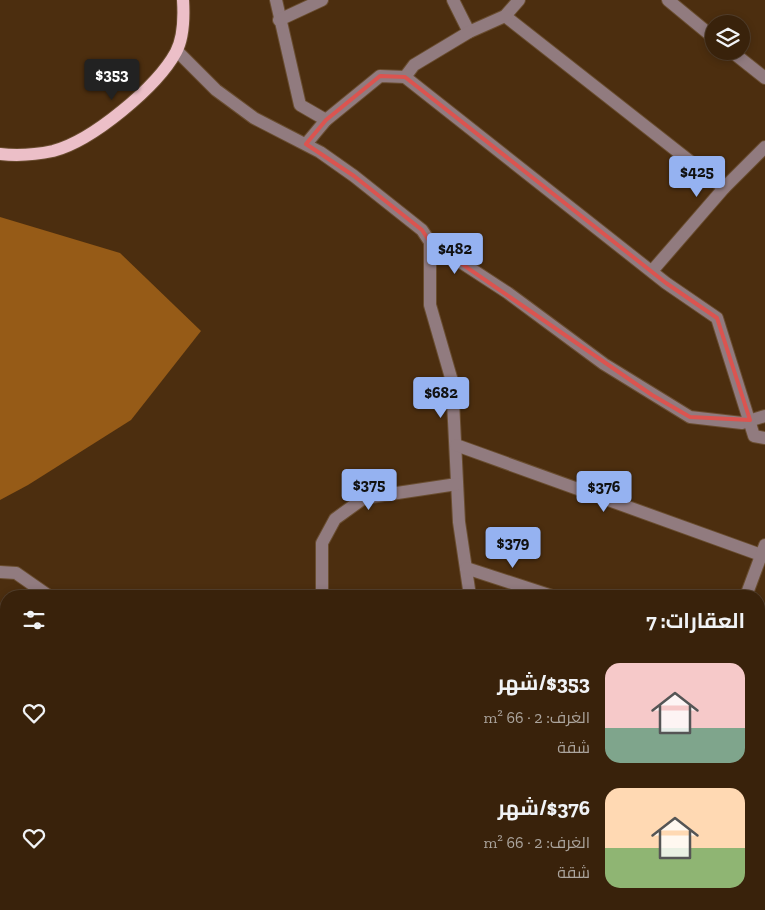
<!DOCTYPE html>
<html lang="ar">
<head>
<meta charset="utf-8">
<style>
	:root { --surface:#39220b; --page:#402a14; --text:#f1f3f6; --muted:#aba49d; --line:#533f2c; --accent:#95b2f1 }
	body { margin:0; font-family:"Zilla Slab",Cairo,serif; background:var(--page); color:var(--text); direction:rtl; height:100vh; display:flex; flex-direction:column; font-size:19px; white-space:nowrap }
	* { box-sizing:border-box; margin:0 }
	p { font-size:16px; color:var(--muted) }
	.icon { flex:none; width:28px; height:28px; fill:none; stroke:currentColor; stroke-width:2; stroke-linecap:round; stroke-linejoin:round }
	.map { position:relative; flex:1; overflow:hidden; direction:ltr }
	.drawer { position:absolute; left:0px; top:590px; width:765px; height:320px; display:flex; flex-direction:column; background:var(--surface); border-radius:20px 20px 0 0; box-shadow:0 2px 8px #0003,0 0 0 1px var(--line); direction:rtl }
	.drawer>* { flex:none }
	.controls { position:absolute; left:705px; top:15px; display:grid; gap:10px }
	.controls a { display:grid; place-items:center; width:45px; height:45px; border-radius:50%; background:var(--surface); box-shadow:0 2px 8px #0003,0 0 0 1px var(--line); font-size:25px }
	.price { position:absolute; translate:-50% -42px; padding:0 11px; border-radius:5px; background:var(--accent); color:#111; font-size:16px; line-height:32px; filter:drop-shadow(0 1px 2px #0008) }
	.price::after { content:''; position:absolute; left:50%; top:30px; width:15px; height:11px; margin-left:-8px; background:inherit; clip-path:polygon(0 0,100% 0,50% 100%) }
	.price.current { background:#222; color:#fff }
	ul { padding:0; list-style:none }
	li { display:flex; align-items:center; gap:15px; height:125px; padding:0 20px }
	li span { display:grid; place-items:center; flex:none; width:140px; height:100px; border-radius:15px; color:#555 }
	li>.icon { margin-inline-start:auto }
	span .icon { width:60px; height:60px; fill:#fffc; stroke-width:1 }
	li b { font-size:21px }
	h2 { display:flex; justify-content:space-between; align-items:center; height:60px; padding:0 20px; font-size:21px }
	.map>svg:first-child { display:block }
</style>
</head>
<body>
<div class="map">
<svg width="765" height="910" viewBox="0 0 765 910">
	<rect width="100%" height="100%" fill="#4c2e0f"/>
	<polygon fill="#965b17" points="0,217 120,253 201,331 131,420 28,485 0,500"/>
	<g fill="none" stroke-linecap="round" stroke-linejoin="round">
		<g stroke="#694d30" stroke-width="14">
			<g id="minor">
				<polyline points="276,0 300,105 326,120"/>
				<polyline points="453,0 469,32"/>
				<polyline points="668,0 714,38"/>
				<polyline points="505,16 724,188"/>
				<polyline points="279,20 322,0"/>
				<polyline points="177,51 216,90 231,101 254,118 320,152 354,176 422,230 430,242 508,293 604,364 690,417 742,423 765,416"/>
				<polyline points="731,51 765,78"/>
				<polyline points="405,77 666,283 717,318 754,436 765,438"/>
				<polyline points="306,144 326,120 380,76 405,77 414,65 469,32 505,16 519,0"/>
				<polyline points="430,242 430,305 452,381 459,522 470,596"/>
				<polyline points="652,271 724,188 765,147"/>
				<polyline points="456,445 761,555"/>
				<polyline points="466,568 552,596"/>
				<polyline points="0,572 16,573 49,596"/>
				<polyline points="325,596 322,593 322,543 335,519 364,498 457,484"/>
				<polyline points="746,596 765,545"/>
				<polyline points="759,852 765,859"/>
				<polyline points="0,877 6,883"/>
				<polyline points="27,904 34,910"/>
				<polyline points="155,904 160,910"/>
				<polyline points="274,904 282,910"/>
				<polyline points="358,904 367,910"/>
				<polyline points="659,904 664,910"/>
				<polyline points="406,910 409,904"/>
			</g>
		</g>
		<g stroke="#694d30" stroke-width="14">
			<path id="major" d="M0,154C19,156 34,155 53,151C92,141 157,87 176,52C184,37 184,16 183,0"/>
		</g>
		<use href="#minor" stroke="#917b7f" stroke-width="12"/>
		<use href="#major" stroke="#ecbfc8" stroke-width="12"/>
	</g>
	<path fill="none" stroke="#db5450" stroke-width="4" stroke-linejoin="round" d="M380,76L405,77L666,283L717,318L750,420L690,417L652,395L430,242L422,230L354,176L306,144L326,120Z"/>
</svg>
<div class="controls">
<a><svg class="icon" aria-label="layers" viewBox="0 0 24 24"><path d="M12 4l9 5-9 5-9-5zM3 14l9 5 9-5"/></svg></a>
</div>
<b class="price current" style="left:112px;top:101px">$353</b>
<b class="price" style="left:697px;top:198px">$425</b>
<b class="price" style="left:455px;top:275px">$482</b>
<b class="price" style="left:441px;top:419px">$682</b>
<b class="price" style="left:369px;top:511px">$375</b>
<b class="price" style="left:604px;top:513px">$376</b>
<b class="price" style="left:513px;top:569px">$379</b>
<section class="drawer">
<h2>العقارات: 7<svg class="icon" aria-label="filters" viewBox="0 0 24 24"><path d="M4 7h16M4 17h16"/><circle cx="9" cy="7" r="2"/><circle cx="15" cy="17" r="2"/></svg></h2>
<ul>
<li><span style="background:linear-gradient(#f6c9c9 65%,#7fa58c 0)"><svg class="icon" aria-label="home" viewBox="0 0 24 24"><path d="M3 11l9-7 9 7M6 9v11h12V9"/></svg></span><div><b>$353/شهر</b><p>الغرف: 2 · 66 m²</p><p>شقة</p></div><svg class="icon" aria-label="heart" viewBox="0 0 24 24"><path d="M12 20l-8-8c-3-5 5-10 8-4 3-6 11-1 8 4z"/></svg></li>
<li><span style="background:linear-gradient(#ffd9b3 60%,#8fb573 0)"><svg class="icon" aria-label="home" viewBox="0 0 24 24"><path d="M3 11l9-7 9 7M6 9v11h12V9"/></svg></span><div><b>$376/شهر</b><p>الغرف: 2 · 66 m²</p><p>شقة</p></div><svg class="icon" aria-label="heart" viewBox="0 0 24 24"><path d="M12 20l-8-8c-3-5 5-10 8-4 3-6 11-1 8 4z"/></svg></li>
</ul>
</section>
</div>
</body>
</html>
